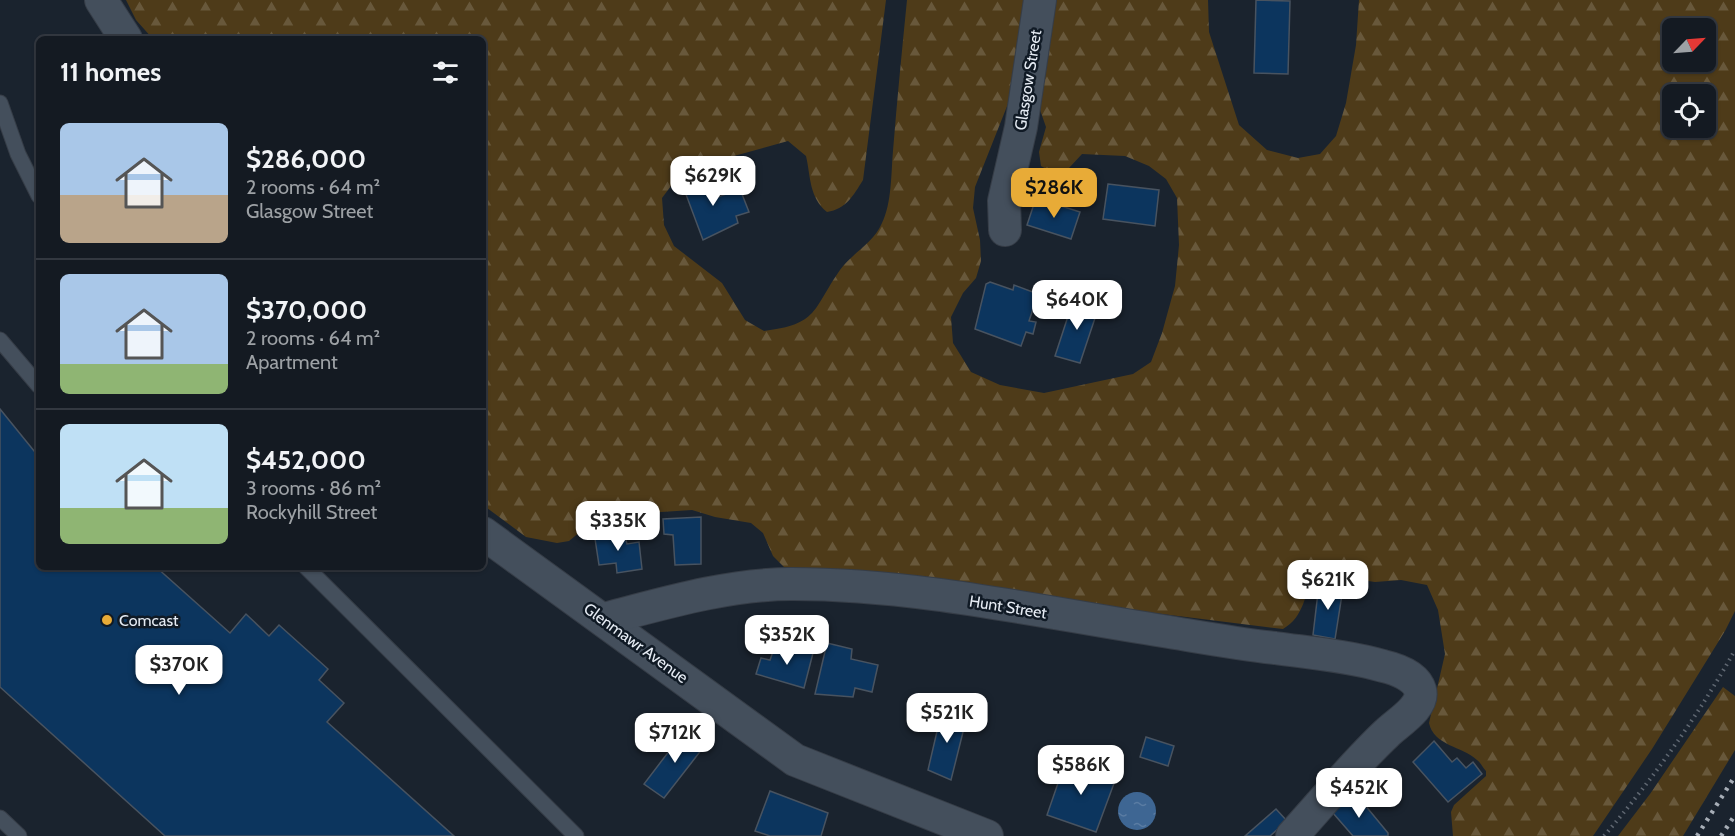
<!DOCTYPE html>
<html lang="en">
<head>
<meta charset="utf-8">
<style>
	:root { --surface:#141a22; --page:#1d232a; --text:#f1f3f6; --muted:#9da1a5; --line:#333840; --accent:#e8ab37 }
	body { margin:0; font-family:Cabin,sans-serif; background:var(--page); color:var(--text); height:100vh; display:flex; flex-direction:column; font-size:22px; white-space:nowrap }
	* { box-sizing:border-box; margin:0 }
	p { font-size:20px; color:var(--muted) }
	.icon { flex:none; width:33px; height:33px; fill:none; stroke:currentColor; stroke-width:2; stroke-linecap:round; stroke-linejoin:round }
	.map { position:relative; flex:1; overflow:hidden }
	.side { position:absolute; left:36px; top:36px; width:450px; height:534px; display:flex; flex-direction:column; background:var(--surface); border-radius:9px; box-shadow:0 2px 4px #0004,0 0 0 2px var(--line) }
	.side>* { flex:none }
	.needle { width:39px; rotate:65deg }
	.buttons { position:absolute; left:1662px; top:18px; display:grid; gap:12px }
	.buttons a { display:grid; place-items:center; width:54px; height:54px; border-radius:9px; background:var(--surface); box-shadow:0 2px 4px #0004,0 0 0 2px var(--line); font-size:30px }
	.price { position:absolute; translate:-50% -51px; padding:0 14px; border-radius:12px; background:#fff; color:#222; font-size:20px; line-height:39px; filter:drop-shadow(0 2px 3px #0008) }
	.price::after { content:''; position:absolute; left:50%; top:36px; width:18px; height:14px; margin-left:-9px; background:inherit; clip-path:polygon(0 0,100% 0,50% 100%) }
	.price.on { background:var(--accent); color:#111 }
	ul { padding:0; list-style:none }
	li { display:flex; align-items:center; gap:18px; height:150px; padding:0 24px }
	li+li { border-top:2px solid var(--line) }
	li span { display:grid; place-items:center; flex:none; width:168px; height:120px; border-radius:9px; color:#555 }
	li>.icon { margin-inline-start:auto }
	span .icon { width:72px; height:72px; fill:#fffc; stroke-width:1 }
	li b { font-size:26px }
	h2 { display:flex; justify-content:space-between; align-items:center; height:72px; padding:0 24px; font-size:26px }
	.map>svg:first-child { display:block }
</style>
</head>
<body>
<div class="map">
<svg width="1735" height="836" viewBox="0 0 1735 836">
	<defs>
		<pattern id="forest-firs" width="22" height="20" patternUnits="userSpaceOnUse" patternTransform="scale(1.5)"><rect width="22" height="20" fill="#4e3b19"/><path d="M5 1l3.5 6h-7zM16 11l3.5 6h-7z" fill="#68583b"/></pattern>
		<pattern id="water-ripples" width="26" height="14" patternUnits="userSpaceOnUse" patternTransform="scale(1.5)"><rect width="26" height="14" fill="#3e6693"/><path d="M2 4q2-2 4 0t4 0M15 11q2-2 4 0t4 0" fill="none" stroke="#5a7ca3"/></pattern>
	</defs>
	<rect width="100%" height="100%" fill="#1a232e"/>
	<g fill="url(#forest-firs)" fill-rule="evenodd">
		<path d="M126,0H886L863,180C853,196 846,209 827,212C809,197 811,178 806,156L788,141L683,170L662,198L664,225L674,246L722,283L745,320L764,331C819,324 812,310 840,270C853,252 873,244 882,223C892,203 891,173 893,151C897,100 902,50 907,0H1028L1019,76L975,187L973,208L980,240L981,261L976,278L963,293L951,317L953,343L971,372L1000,385L1044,393L1133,374L1151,362L1162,333L1175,286L1179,245L1177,198L1166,179L1149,166L1125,156L1082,154L1069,168L1055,174L1041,166L1039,152L1046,127L1039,107L1052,32L1053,0H1208L1209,32L1239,125L1267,150L1298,158L1320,154L1336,136L1346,103L1356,45L1359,0H1735V611L1725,631L1652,749L1593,836H1453L1451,812L1454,805L1486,776V771C1483,768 1481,763 1477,760C1462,746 1434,746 1429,723L1445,654L1438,610L1427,585L1401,580L1375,582L1314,573C1305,594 1304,617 1283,629L784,567L773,556L763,533L751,523L715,517L692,510L615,515L592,522L569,541L557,543L526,537L483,505V39H153L136,20ZM1672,28H1706V62H1672ZM1672,94H1706V128H1672Z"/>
		<polygon points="1723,687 1735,696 1735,750 1683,836 1618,836 1650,794"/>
	</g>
	<circle fill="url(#water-ripples)" cx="1137" cy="811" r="19"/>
	<g fill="#0c355e" stroke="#485360" stroke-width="1.5">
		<polygon points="1256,0 1290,1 1288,74 1254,73"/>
		<polygon points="694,176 697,182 705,179 712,199 740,189 749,212 736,216 738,223 703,240 681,181"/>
		<polygon points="1108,184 1159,190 1155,226 1103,219"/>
		<polygon points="1036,198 1080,212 1071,239 1027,225"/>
		<polygon points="990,282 1013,290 1014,285 1038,294 1029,321 1036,322 1033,334 1026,332 1021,346 975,329 986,284"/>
		<polygon points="1074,298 1099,306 1080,363 1055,356"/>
		<polygon points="0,409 39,457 39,567 156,567 230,633 246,614 269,636 279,625 328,669 319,680 344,703 327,722 454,836 165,836 0,687"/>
		<polygon points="701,517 701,564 675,565 673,535 664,534 663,519"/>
		<polygon points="610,530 611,539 625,537 627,544 639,542 642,569 617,573 616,563 599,565 594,532"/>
		<polygon points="1319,584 1343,588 1335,639 1313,635"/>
		<polygon points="776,643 813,653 804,688 756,674 761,658 770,660"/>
		<polygon points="827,643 852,649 851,659 878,665 872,692 855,688 853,697 815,694"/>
		<polygon points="942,710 967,716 951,780 928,770"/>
		<polygon points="686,729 706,744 664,798 644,784"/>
		<polygon points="1146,737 1174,746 1168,766 1140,757"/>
		<polygon points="1434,741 1452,762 1457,758 1466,768 1473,762 1482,774 1448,802 1413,762"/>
		<polygon points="1066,760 1116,778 1096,832 1047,815"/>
		<polygon points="770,791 828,813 821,836 770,836 755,831"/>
		<polygon points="1355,793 1388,833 1388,836 1353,836 1333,813"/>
		<polygon points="1276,809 1287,821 1270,836 1245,836"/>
	</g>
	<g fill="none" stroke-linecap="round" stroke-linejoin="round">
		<g stroke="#363d47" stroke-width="17">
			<g id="service">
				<polyline points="0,103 18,154 39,196"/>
				<polyline points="0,340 39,386"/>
				<polyline points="306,567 576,836"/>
				<polyline points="0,818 19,836"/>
			</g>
		</g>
		<g stroke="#363d47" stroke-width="34">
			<g id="minor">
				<polyline points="101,0 126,39"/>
				<polyline points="1005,230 1004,201 1021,127 1040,0"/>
				<polyline points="483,533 795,760 987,836"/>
				<path d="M604,619C665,603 729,584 792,584C916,584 1040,612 1163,631C1200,637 1238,644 1275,648C1311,653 1348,656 1383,666C1396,669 1416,676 1420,690C1425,707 1397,723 1387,733C1353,765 1323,802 1292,836"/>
			</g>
		</g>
		<path stroke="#606872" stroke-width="4" stroke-dasharray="1.5 4.5" stroke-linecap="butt" d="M1604,836C1653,779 1698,716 1735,650"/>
		<use href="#service" stroke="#444f5c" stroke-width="15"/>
		<use href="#minor" stroke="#444f5c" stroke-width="32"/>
		<g stroke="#a7aeb7" stroke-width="4.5" stroke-dasharray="3 6" stroke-linecap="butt">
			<polyline points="1697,836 1735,776"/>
			<polyline points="1721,836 1735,815"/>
		</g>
	</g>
	<circle fill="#e8ab37" stroke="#101a25" stroke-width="2" cx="107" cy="620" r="6"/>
	<g text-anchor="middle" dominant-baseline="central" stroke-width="5" stroke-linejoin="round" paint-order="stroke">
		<g font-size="16" fill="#e6ecf4" stroke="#101a25">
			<text transform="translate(1028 80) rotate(-81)">Glasgow Street</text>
			<text transform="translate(1008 607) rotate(9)">Hunt Street</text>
			<text transform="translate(636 643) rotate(36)">Glenmawr Avenue</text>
		</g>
		<g font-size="16" fill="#e6ecf4" stroke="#101a25" text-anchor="start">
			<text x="119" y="620">Comcast</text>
		</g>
	</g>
</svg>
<div class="buttons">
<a><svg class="needle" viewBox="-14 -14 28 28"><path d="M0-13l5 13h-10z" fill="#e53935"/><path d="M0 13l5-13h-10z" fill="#9da1a5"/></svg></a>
<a><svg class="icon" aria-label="locate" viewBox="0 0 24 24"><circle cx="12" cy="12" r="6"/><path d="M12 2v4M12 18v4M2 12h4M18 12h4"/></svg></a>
</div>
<b class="price" style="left:713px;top:207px">$629K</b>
<b class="price on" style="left:1054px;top:219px">$286K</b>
<b class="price" style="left:1077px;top:331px">$640K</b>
<b class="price" style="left:618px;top:552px">$335K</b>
<b class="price" style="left:1328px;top:611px">$621K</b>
<b class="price" style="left:787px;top:666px">$352K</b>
<b class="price" style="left:179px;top:696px">$370K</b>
<b class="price" style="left:947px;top:744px">$521K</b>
<b class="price" style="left:675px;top:764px">$712K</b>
<b class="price" style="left:1081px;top:796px">$586K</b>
<b class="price" style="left:1359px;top:819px">$452K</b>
<section class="side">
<h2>11 homes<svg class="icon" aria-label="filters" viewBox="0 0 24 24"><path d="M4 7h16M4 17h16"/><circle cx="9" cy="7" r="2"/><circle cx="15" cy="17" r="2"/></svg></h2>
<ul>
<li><span style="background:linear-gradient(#a9c7e8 60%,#b9a48a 0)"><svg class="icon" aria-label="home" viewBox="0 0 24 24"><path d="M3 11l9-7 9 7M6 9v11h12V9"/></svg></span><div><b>$286,000</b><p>2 rooms · 64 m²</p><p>Glasgow Street</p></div></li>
<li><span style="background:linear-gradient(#a9c7e8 75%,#8fb573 0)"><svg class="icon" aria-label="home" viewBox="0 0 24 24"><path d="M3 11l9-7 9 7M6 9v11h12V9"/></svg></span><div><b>$370,000</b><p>2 rooms · 64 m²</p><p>Apartment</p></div></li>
<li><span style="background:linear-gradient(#bfe0f5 70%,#8fb573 0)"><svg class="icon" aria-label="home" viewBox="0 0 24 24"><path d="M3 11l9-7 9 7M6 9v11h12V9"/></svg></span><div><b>$452,000</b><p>3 rooms · 86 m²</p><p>Rockyhill Street</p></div></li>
</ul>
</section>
</div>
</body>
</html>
